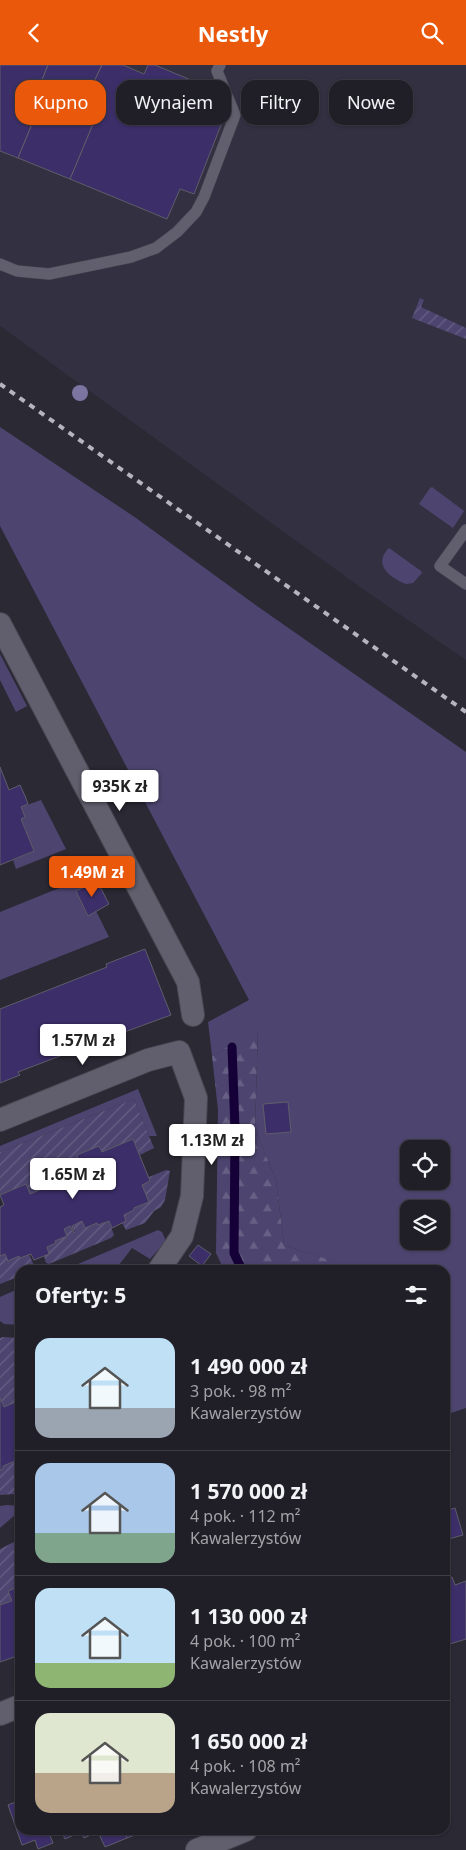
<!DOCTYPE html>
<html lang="pl">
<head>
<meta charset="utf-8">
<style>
	:root { --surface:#201f27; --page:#28272f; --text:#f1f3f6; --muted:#a2a2a7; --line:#3d3d44; --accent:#ea580c }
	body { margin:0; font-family:"Noto Sans",sans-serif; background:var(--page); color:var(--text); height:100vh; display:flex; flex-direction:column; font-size:19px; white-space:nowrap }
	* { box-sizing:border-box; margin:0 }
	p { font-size:16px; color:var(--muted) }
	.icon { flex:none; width:28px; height:28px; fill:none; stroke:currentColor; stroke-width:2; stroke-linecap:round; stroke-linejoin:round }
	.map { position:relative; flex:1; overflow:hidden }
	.panel { position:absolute; left:15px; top:1200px; width:435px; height:570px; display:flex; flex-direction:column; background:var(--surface); border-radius:15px; box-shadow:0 1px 4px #0004,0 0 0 1px var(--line) }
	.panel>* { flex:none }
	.banner { position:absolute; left:15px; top:15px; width:436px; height:45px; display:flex; gap:10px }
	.fabs { position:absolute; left:400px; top:1075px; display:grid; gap:10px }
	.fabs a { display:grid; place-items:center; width:50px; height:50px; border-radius:10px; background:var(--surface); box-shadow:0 1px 4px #0004,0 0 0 1px var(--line); font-size:25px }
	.price { position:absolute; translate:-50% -42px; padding:0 11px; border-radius:5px; background:#fff; color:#222; font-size:16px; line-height:32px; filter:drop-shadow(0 1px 2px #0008) }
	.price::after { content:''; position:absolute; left:50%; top:30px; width:15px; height:11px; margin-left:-8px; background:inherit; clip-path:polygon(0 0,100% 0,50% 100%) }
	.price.selected { background:var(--accent); color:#fff }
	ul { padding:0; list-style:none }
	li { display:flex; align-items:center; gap:15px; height:125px; padding:0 20px }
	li+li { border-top:1px solid var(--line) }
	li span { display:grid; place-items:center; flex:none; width:140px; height:100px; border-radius:15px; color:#555 }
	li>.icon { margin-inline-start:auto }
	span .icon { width:60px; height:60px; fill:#fffc; stroke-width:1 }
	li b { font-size:21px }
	h2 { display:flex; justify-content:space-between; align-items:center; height:60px; padding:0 20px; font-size:21px }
	.pill { padding:0 18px; border-radius:15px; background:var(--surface); box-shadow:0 1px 4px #0004,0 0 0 1px var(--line); font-size:18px; line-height:45px }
	.pill.selected { background:var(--accent); color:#fff }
	header { display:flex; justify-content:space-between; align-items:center; height:65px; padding:0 20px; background:var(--accent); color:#fff; font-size:22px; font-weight:700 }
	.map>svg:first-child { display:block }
</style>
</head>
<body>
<header><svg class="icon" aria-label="back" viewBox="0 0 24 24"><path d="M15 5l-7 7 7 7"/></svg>Nestly<svg class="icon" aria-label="search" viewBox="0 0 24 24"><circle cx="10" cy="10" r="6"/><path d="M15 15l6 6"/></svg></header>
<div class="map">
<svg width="466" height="1785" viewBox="0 0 466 1785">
	<defs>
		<pattern id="forest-firs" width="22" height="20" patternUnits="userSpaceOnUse" patternTransform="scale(1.25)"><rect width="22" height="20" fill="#4d456f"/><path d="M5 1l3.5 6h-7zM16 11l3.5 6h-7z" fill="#676084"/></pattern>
		<pattern id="garden-furrows" width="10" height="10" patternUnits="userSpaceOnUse" patternTransform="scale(1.25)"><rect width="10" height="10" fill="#4d456f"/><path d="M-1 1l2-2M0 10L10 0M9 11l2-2" fill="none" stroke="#676084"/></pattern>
	</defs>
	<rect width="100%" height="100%" fill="#2a2934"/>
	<polygon fill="#333042" points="0,0 466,0 466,595 360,522 0,261"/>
	<g fill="#4d456f" fill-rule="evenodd">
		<path d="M0,362L136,453L257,541L466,687V1343L445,1350V1205H331L335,1197L284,1180L276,1115L255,1064L258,965L212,991L208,957L249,935L0,461ZM409,1084H441V1116H409ZM409,1144H441V1176H409Z"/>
		<polygon points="432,422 464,446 453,463 419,439 430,423"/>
		<path d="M389,483L421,506L422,508L413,518L406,519C390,513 372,499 389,483Z"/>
		<polygon points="0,589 27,641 16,647 0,615"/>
		<polygon points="41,735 66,784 16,804 13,795 34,786 21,754 25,752 21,742"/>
		<polygon points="111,802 114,807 76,826 87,850 96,846 109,872 0,915 0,847"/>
		<polygon points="138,1024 157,1071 149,1071 134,1034 0,1087 0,1081"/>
		<polygon points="158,1165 162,1167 166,1176 150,1194 132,1183 115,1205 64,1205"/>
		<polygon points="20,1223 20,1260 4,1259 0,1256 0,1232"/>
		<polygon points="7,1440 20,1441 16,1449 0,1463 0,1441"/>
	</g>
	<polygon fill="url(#forest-firs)" points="258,964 255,1064 276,1115 284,1180 336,1197 331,1205 224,1205 216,1188 218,1045 212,991"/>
	<g fill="url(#garden-furrows)">
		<polygon points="420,233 424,235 421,242 466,263 466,274 412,253"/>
		<polygon points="134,1034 154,1083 140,1090 133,1074 102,1087 99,1081 77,1090 79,1097 48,1110 52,1120 30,1129 25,1119 0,1130 0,1087"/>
		<polygon points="166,1105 170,1106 165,1135 161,1142 154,1146 145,1158 126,1165 122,1158 126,1156 124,1150 134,1145 142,1120 150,1116 149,1112"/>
		<polygon points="82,1156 85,1163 97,1158 99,1160 109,1156 114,1170 111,1173 49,1199 46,1198 44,1191 48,1189 47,1182 56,1178 55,1176 67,1171 64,1164 70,1161 73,1168 75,1167 72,1161"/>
		<polygon points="5,1189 19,1191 20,1193 29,1189 35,1203 33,1205 20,1205 20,1211 0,1219 0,1191"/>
		<polygon points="3,1272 20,1273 20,1335 4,1342 0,1333 0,1273"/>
		<polygon points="20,1394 20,1432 14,1429 0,1430 0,1405 3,1404 3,1401"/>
		<polygon points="20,1474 20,1521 8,1526 12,1536 0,1540 0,1484"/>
	</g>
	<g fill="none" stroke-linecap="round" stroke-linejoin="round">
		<polyline stroke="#150137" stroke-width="9" points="232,982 235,1064 234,1188 242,1205"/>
	</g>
	<g fill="#3c2e68" stroke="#5f5d6a">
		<polygon points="0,0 48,0 42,15 49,18 18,93 0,86"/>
		<polygon points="48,0 102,0 91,23 80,31 42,15"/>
		<polygon points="102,0 123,0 144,9 148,0 155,0 205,21 221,60 194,129 180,124 167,154 70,114 100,42 91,23"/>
		<polygon points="49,18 80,31 91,23 100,42 70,114 18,93"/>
		<polygon points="0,702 9,725 20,720 25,731 28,739 21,742 25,752 21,754 34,786 0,800"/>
		<polygon points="97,816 109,839 88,851 76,826"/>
		<polygon points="145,884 171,950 97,977 94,968 78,974 81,983 18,1007 20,1010 0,1018 0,944 107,902 106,899"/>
		<polygon points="288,1037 291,1067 266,1069 263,1039"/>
		<polygon points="133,1074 150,1116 142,1120 149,1137 134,1143 134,1145 124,1150 126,1156 112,1163 109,1156 98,1160 97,1158 85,1163 82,1156 72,1161 74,1168 70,1161 64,1164 67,1171 55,1176 56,1178 47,1182 49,1189 34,1195 31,1189 20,1193 19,1191 8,1196 5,1189 0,1191 0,1142 4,1140 0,1130 26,1119 30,1129 52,1120 48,1110 79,1097 77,1090 99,1081 102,1087"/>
		<polygon points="198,1180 211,1189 202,1201 189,1191"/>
		<polygon points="0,1333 4,1342 20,1335 20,1394 3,1401 3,1404 0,1405"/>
		<polygon points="445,1435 448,1445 455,1443 463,1470 445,1475"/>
		<polygon points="452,1512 455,1520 466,1516 466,1574 450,1579 445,1565 445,1514"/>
		<polygon points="20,1521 20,1590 0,1597 0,1540 12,1536 8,1526"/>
		<polygon points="20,1735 20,1765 53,1765 54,1767 49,1768 53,1778 38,1784 35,1775 22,1780 8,1740"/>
		<polygon points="61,1765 80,1765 81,1767 65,1774"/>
		<polygon points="80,1765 124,1765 127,1773 105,1782 98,1767 84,1773"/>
		<polygon points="124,1765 145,1765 146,1766 127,1773"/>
	</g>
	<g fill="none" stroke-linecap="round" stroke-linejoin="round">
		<g stroke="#494751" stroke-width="12">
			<g id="service">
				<polyline points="0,199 17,206 49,209 131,192 156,183 177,167 196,147 204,132 235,50 217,6 220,0"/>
				<polyline points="466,465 440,501 466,519"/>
			</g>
		</g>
		<g stroke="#494751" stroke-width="24">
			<g id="minor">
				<polyline points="0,559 188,917 193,950"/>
				<polyline points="0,1055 148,995 179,987 196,1033 192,1131 182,1171 159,1205"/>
				<polyline points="0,1649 20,1641"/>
				<polyline points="197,1785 246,1765"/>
			</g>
		</g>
		<use href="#service" stroke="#615f6d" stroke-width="11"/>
		<use href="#minor" stroke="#615f6d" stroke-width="22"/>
		<polyline stroke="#b6b5be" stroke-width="4" stroke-dasharray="6 6" stroke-linecap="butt" points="0,319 466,647"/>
	</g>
	<circle fill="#7c75a2" cx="80" cy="328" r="8"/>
</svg>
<div class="fabs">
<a><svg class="icon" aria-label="locate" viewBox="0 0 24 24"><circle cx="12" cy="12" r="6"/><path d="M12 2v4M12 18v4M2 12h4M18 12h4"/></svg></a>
<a><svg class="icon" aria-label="layers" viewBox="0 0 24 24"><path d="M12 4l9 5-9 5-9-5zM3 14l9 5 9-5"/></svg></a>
</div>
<b class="price" style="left:120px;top:747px">935K zł</b>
<b class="price selected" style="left:92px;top:833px">1.49M zł</b>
<b class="price" style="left:83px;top:1001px">1.57M zł</b>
<b class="price" style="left:212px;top:1101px">1.13M zł</b>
<b class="price" style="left:73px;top:1135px">1.65M zł</b>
<div class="banner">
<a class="pill selected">Kupno</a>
<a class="pill">Wynajem</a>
<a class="pill">Filtry</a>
<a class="pill">Nowe</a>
</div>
<section class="panel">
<h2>Oferty: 5<svg class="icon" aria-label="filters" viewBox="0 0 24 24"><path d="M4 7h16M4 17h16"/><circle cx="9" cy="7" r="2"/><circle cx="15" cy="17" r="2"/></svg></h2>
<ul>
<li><span style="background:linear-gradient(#bfe0f5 70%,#9aa5b1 0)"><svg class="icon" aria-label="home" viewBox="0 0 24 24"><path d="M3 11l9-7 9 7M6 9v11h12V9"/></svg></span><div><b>1 490 000 zł</b><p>3 pok. · 98 m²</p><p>Kawalerzystów</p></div></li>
<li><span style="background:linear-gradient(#a9c7e8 70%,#7fa58c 0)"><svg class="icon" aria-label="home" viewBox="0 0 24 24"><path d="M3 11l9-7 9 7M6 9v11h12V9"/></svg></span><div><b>1 570 000 zł</b><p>4 pok. · 112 m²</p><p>Kawalerzystów</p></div></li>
<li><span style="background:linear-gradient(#bfe0f5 75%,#8fb573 0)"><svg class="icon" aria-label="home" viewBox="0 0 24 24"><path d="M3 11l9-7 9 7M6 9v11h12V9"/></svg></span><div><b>1 130 000 zł</b><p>4 pok. · 100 m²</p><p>Kawalerzystów</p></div></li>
<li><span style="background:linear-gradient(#dfe7d0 60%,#b9a48a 0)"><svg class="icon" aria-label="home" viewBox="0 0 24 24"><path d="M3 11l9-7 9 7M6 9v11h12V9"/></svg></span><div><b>1 650 000 zł</b><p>4 pok. · 108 m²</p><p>Kawalerzystów</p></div></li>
</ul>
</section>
</div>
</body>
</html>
